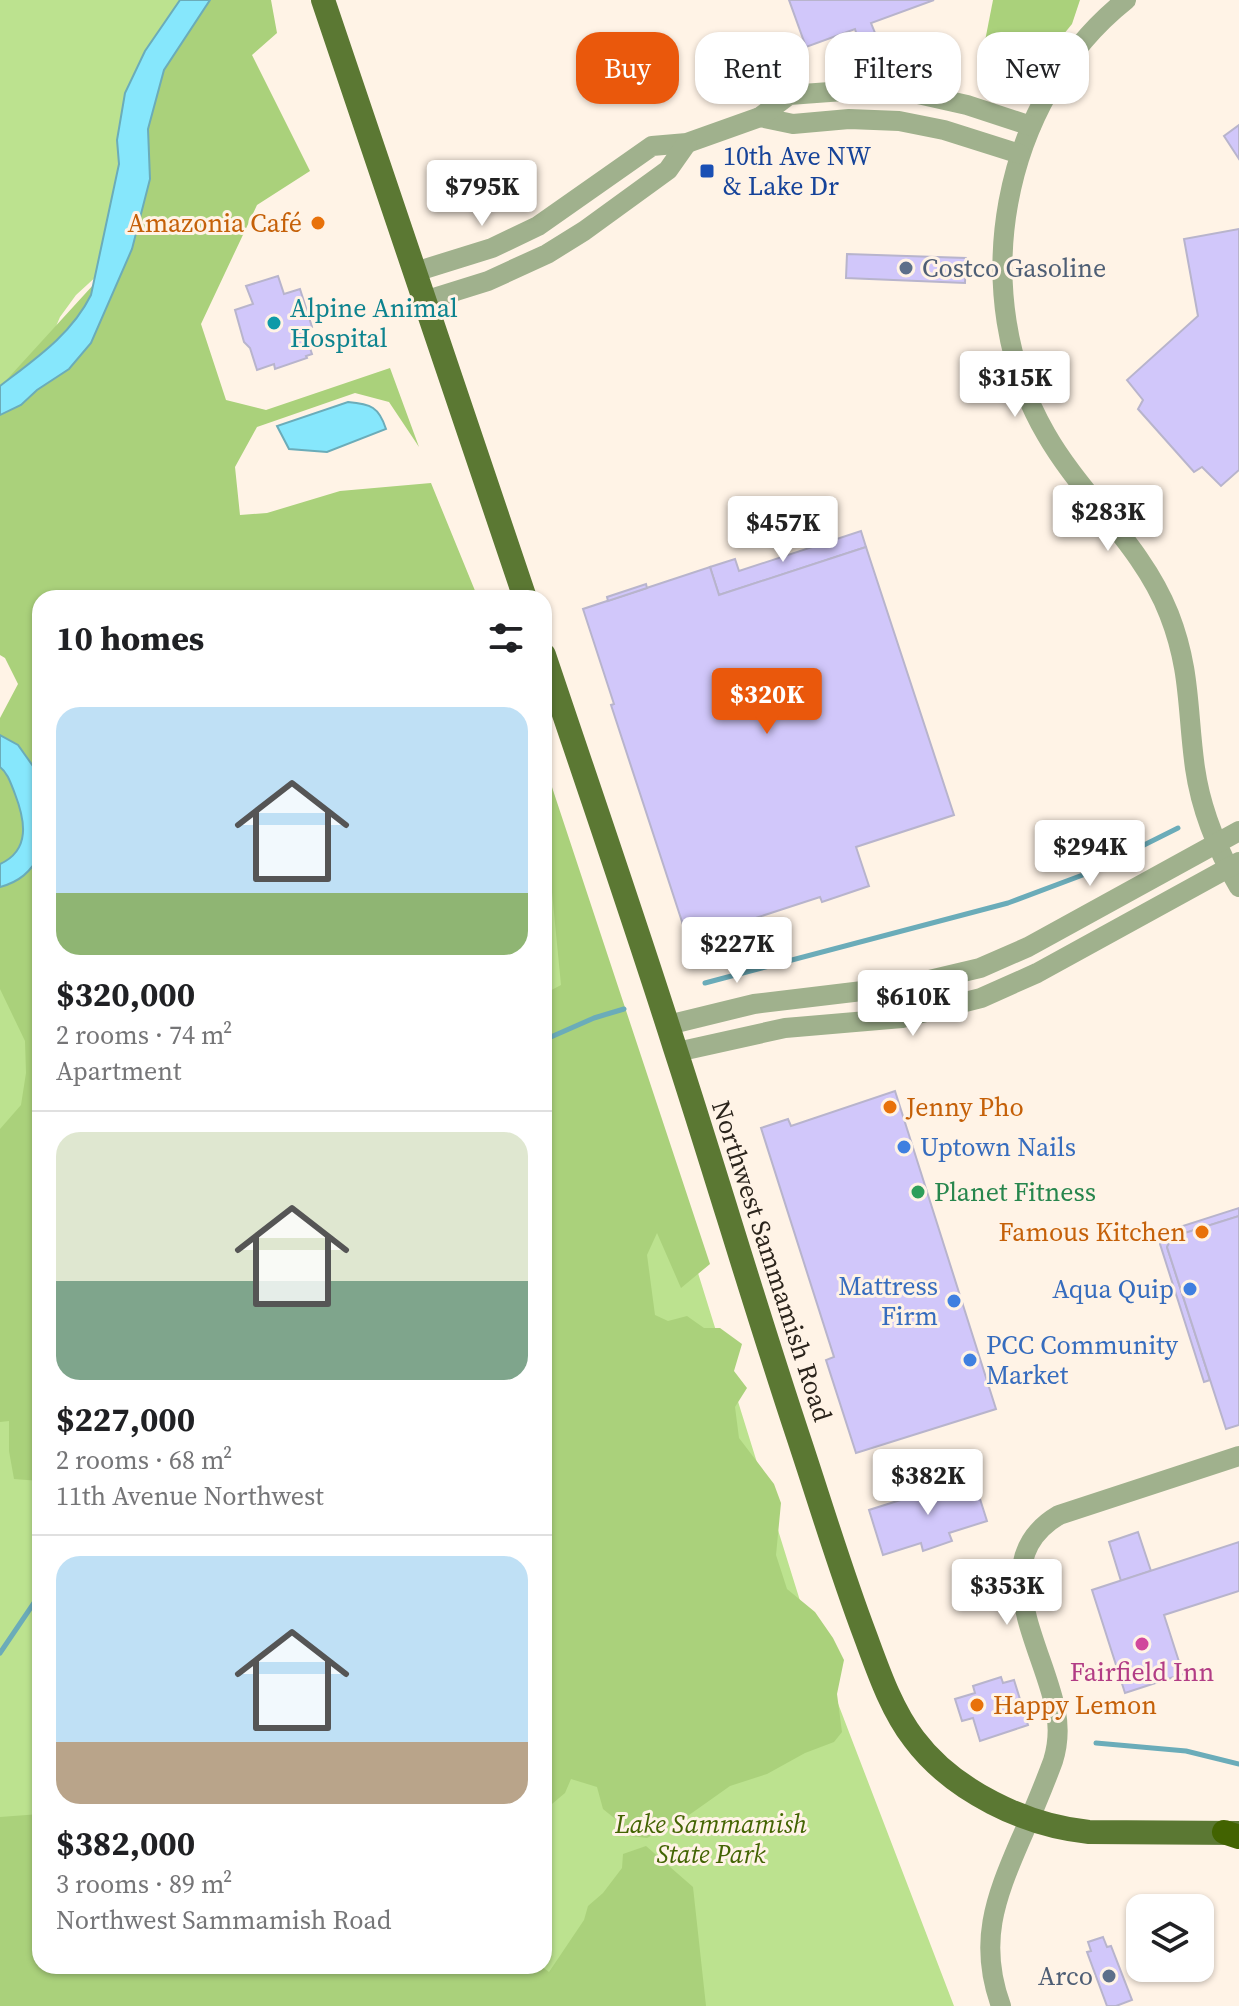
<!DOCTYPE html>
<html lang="en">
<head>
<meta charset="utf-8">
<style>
	:root { --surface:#fff; --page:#f6f6f6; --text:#202124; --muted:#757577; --line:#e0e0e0; --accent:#ea580c }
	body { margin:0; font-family:"Source Serif 4",serif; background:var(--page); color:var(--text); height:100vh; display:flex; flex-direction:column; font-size:30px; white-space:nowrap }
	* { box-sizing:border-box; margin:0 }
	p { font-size:26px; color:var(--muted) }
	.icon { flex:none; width:44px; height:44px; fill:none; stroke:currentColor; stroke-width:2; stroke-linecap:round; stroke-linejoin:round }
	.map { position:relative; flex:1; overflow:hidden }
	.panel { position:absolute; left:32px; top:590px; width:520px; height:1384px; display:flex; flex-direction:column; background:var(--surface); border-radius:24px; box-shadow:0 2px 6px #0004 }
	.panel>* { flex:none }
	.hud { position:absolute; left:576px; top:32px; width:542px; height:72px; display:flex; gap:16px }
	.buttons { position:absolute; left:1126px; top:1894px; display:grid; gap:16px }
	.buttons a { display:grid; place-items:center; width:88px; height:88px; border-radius:16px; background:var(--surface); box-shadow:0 2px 6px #0004; font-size:40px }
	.price { position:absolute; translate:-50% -68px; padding:0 18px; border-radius:8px; background:#fff; color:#222; font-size:26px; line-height:52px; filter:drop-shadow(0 2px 4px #0008) }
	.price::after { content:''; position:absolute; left:50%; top:48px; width:24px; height:18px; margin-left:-12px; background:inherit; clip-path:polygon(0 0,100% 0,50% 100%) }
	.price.on { background:var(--accent); color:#fff }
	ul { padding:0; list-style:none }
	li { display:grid; align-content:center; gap:16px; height:424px; padding:0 24px }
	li+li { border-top:2px solid var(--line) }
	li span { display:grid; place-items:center; height:248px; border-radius:24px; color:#555 }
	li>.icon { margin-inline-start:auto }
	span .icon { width:144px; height:144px; fill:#fffc; stroke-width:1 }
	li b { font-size:34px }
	h2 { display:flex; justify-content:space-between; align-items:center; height:96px; padding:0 24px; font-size:34px }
	.chip { padding:0 28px; border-radius:24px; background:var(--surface); box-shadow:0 2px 6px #0004; font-size:28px; line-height:72px }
	.chip.on { background:var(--accent); color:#fff }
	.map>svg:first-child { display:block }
</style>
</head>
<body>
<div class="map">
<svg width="1239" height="2006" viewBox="0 0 1239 2006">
	<rect width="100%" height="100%" fill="#fff3e6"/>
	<g fill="#bce28f">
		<polygon points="0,0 191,0 100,273 76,295 60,317 46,350 0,391"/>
		<polygon points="544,778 806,1620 954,2006 0,2006 0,823 40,811 40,1966 544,1966"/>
	</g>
	<g fill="#aad17b">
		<polygon points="203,0 271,0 277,33 252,55 310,171 257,205 201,324 226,400 266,410 390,368 419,447 389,402 355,393 257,427 235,467 240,515 267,513 340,491 431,483 478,598 40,598 40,1481 14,1479 9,1451 9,1421 0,1422 0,1129 21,1105 26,1073 25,1041 0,989 0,718 18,684 5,658 0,655 0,387 115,261 146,87"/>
		<polygon points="993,0 1080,0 1072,24 1033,72 1014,91 985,41"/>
		<polygon points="544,763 710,1264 681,1288 657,1233 647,1255 655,1315 668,1321 687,1316 704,1328 720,1328 742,1344 734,1371 747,1388 735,1407 739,1438 774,1484 781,1503 776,1555 787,1589 815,1612 833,1638 844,1660 837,1694 842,1732 834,1742 805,1753 767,1774 730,1786 682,1820 647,1838 630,1836 624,1826 603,1809 597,1787 571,1779 565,1793 546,1809 544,1808 544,994 561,985 551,882 544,845"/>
		<polygon points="40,1814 40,1966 541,1966 549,1972 584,1920 588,1906 603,1893 622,1868 623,1854 646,1846 693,1887 706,2006 0,2006 0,1817"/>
	</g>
	<g fill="#86e7fc" stroke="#6bacb9" stroke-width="2">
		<path d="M180,0H210L164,70L148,129L150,179L132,249L91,343L69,369L37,390L21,405L0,415V386C35,359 71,335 91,295L119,164L117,140L125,93L145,51Z"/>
		<path d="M348,402C371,404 379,407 386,429L327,452L289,449L277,426Z"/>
		<path d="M0,735L18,745L40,776V854C31,872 19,882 0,887V864C31,850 25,820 15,794C11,784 8,773 0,767Z"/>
	</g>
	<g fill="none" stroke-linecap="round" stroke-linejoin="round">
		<g stroke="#6bacb9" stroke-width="5">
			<polyline points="705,983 1008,903 1088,873 1178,828"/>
			<polyline points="544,1040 594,1018 624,1009"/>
			<polyline points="0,1653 40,1594"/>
			<polyline points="1096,1743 1186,1751 1239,1764"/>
		</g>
	</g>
	<g fill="#d1c7fa" stroke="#b8b4cc" stroke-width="2">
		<polygon points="789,0 934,0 871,23 875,33 858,39 855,29 806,47"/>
		<polygon points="1239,125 1239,159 1224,136"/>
		<polygon points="1239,229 1239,470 1221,486 1202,467 1194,472 1138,409 1143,400 1127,380 1198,316 1184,239"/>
		<polygon points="847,254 966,258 965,283 846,278"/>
		<polygon points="278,276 284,294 300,289 312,327 304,330 312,354 306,356 307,358 275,369 274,364 257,370 250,348 244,342 235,310 253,304 246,286"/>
		<polygon points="861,531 866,547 719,595 710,567 735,559 739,571"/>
		<polygon points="866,547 954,815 856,847 869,886 822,902 820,897 737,924 743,940 696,956 691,939 688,940 611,705 614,704 583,609 710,567 719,595"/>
		<polygon points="646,584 647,588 608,601 607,597"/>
		<polygon points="895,1091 996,1409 856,1453 826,1360 834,1357 761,1128 788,1119 791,1126"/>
		<polygon points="1239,1208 1239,1216 1172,1237 1167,1247 1210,1380 1204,1382 1160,1244 1167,1231"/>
		<polygon points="1239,1216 1239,1425 1226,1429 1167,1247 1172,1237"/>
		<polygon points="973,1477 987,1521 949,1533 952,1541 923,1551 921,1543 883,1555 869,1510"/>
		<polygon points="1138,1532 1151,1571 1121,1581 1109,1542"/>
		<polygon points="1239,1542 1239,1591 1164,1615 1183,1674 1125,1693 1092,1590"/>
		<polygon points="1001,1677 1003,1683 1014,1680 1028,1725 980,1741 973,1718 962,1721 955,1699 975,1693 973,1686"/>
		<polygon points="1103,1937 1107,1947 1111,1946 1132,2000 1116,2006 1107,2006 1087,1952 1091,1951 1088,1942"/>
	</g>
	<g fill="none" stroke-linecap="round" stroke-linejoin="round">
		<g stroke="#a0b18d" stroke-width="20">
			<path d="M1126,0C1000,100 965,295 1046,434C1082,497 1142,545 1169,614C1191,670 1187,711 1195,768C1201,810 1218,851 1239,887"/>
			<polyline points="760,117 793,124 849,119 899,121 944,130 1020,154"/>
			<polyline points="415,272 492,248 538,226 652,146 687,143 760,117 789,95 857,90 918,94 967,105 1031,126"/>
			<polyline points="424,301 488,281 547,254 584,231 668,170 687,143"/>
			<polyline points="668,1025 754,1004 904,986 980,968 1028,947 1239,831"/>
			<polyline points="677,1052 785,1028 902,1018 981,998 1037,973 1239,862"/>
			<path d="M1001,2006C978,1943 995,1899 1020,1841C1032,1814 1043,1788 1053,1761C1058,1745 1059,1729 1056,1712C1045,1650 982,1560 1059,1515L1239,1456"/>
		</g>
		<g stroke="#5b7833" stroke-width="24">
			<polyline points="323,0 525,598"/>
			<path d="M544,655C588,786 633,916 675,1048C717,1177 755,1307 798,1436C820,1502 840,1569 865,1635C878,1670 891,1709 914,1739C953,1791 1026,1826 1089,1832L1239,1833"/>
		</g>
		<polyline stroke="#426301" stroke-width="24" points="1224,1832 1239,1837"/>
	</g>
	<rect fill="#1a4fb4" stroke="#fff3e6" stroke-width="3" x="699" y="163" width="16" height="16" rx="4"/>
	<g fill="#e8710a" stroke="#fff3e6" stroke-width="3">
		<circle cx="318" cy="223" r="8"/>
		<circle cx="890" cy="1107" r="8"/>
		<circle cx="1202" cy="1232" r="8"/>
		<circle cx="977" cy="1705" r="8"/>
	</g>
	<g fill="#5c6f8a" stroke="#fff3e6" stroke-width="3">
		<circle cx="906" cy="268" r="8"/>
		<circle cx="1109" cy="1976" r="8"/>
	</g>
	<circle fill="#0f9aa8" stroke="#fff3e6" stroke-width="3" cx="274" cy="323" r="8"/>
	<g fill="#3f7fe0" stroke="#fff3e6" stroke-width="3">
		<circle cx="904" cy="1147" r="8"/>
		<circle cx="1190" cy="1289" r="8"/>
		<circle cx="954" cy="1301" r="8"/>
		<circle cx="970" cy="1360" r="8"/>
	</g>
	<circle fill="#2e9e5b" stroke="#fff3e6" stroke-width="3" cx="918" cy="1192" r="8"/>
	<circle fill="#d1479c" stroke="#fff3e6" stroke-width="3" cx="1142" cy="1644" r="8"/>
	<g text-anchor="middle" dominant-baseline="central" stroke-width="6" stroke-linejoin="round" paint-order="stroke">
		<g font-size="26" fill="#164399" stroke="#fff3e6" text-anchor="start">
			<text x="723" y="156">10th Ave NW<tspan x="723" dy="30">&amp; Lake Dr</tspan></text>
		</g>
		<g font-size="26" fill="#c56008" stroke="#fff3e6" text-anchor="end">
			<text x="302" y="223">Amazonia Café</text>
			<text x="906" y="1107" text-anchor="start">Jenny Pho</text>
			<text x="1186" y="1232">Famous Kitchen</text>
			<text x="993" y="1705" text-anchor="start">Happy Lemon</text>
		</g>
		<g font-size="26" fill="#4e5e75" stroke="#fff3e6" text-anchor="start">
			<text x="922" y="268">Costco Gasoline</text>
			<text x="1093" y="1976" text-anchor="end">Arco</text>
		</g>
		<g font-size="26" fill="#0d838f" stroke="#fff3e6" text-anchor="start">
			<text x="290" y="308">Alpine Animal<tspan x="290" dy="30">Hospital</tspan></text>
		</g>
		<g font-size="26" fill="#366cbe" stroke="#fff3e6" text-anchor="start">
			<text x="920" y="1147">Uptown Nails</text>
			<text x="938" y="1286" text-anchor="end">Mattress<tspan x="938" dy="30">Firm</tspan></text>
			<text x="1174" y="1289" text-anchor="end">Aqua Quip</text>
			<text x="986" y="1345">PCC Community<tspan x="986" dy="30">Market</tspan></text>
		</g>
		<g font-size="26" fill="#27864d" stroke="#fff3e6" text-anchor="start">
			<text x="934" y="1192">Planet Fitness</text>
		</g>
		<g font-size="26" fill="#2b241c" stroke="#fff3e6">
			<text transform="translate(772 1261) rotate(72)">Northwest Sammamish Road</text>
		</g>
		<g font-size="26" fill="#b23c85" stroke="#fff3e6">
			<text x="1142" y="1672">Fairfield Inn</text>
		</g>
		<g font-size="26" font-style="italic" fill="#436403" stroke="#fff3e6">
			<text x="711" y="1824">Lake Sammamish<tspan x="711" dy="30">State Park</tspan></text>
		</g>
	</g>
</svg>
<div class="buttons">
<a><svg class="icon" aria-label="layers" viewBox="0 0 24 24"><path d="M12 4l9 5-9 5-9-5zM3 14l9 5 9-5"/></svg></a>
</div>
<b class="price" style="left:482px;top:228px">$795K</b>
<b class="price" style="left:1015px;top:419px">$315K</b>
<b class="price" style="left:1108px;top:553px">$283K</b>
<b class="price" style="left:783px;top:564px">$457K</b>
<b class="price on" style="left:767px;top:736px">$320K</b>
<b class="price" style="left:1090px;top:888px">$294K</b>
<b class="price" style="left:737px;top:985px">$227K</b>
<b class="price" style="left:913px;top:1038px">$610K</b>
<b class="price" style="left:928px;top:1517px">$382K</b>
<b class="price" style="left:1007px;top:1627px">$353K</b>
<div class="hud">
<a class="chip on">Buy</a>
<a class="chip">Rent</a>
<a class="chip">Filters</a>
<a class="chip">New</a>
</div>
<section class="panel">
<h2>10 homes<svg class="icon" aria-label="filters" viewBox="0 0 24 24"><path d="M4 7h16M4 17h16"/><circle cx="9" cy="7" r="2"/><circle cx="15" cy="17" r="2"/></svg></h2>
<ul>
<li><span style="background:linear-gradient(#bfe0f5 75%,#8fb573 0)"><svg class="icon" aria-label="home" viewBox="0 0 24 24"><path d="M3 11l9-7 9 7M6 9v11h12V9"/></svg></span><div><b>$320,000</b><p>2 rooms · 74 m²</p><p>Apartment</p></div></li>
<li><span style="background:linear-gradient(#dfe7d0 60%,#7fa58c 0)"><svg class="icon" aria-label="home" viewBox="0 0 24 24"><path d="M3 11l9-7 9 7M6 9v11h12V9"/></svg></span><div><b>$227,000</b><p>2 rooms · 68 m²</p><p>11th Avenue Northwest</p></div></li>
<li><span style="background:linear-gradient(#bfe0f5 75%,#b9a48a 0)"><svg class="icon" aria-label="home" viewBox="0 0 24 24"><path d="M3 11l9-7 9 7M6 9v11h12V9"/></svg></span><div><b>$382,000</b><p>3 rooms · 89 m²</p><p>Northwest Sammamish Road</p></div></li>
</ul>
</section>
</div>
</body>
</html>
